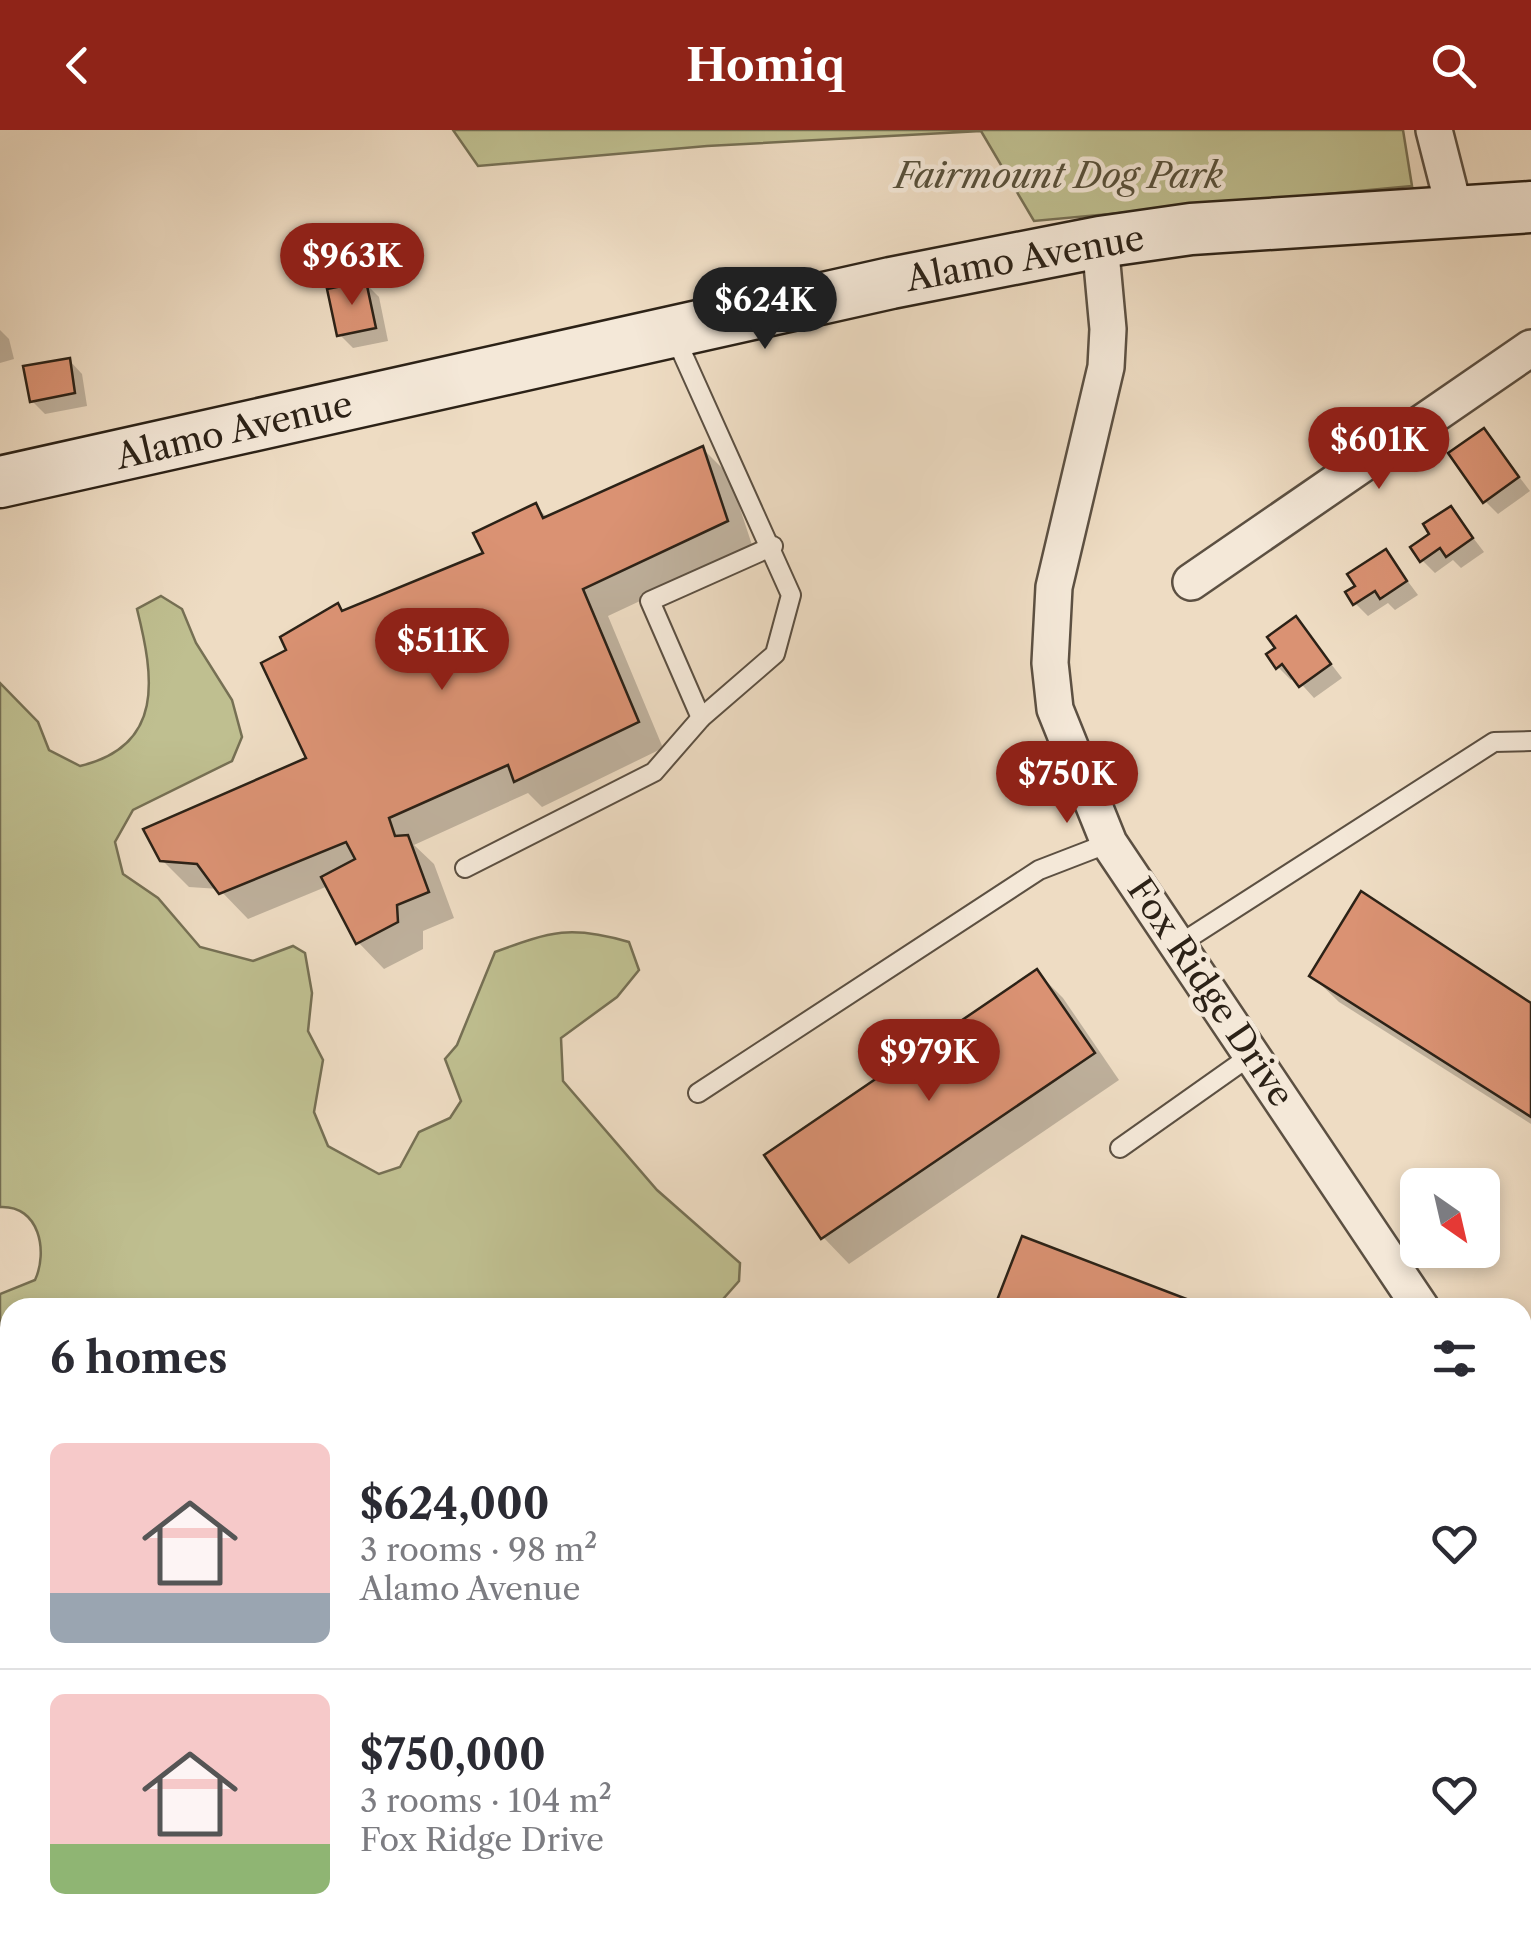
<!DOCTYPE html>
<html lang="en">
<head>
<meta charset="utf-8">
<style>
	:root { --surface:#fff; --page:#f7f7f7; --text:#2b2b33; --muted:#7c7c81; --line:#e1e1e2; --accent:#8f2418 }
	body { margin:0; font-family:"Libre Caslon Text",serif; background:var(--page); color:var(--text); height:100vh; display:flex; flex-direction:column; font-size:38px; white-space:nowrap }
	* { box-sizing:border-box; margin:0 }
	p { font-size:32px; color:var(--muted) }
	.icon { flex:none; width:55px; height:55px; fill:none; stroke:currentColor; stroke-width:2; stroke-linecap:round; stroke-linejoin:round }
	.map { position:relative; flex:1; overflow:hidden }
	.panel { position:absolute; left:0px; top:1168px; width:1532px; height:642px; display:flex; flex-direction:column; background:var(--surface); border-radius:30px 30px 0 0; box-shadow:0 5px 15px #0003 }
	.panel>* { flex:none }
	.needle { width:65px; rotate:146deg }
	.buttons { position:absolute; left:1400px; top:1038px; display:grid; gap:20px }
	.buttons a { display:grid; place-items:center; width:100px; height:100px; border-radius:15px; background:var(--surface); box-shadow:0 5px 15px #0003; font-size:50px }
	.price { position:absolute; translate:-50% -85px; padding:0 22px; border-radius:35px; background:var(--accent); color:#fff; font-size:32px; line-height:65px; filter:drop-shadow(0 2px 5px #0008) }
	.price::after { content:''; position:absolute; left:50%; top:60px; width:30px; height:22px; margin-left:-15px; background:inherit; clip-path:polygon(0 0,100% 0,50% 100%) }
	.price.active { background:#222; color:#fff }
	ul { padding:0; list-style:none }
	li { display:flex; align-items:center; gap:30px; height:250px; padding:0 50px }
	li+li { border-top:2px solid var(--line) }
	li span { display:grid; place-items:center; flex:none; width:280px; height:200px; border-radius:15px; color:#555 }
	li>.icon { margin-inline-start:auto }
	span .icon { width:120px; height:120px; fill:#fffc; stroke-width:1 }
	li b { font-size:42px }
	h2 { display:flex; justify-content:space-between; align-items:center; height:120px; padding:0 50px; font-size:42px }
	header { display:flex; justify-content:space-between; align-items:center; height:130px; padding:0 50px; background:var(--accent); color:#fff; font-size:45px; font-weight:700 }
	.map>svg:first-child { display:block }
</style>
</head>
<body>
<header><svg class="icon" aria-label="back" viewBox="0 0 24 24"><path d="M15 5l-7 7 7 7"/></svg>Homiq<svg class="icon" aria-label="search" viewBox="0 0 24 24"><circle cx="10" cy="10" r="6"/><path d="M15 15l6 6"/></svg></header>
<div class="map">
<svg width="1531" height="1809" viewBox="0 0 1531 1809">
	<rect width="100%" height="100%" fill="#eedcc3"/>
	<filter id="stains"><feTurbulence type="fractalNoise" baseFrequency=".002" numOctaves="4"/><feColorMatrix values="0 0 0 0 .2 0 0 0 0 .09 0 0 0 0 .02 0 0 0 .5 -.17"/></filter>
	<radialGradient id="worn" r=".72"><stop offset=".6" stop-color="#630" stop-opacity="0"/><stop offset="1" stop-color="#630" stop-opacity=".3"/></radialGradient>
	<g fill="#bfbf90" stroke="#767054" stroke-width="2.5">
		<polygon points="453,0 1403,0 1412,56 1034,91 981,1 707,16 478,36"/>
		<path d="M161,466L182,479L196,513L232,570L242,607L232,631L133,680L115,712L123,744L158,768L200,817L253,831L293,816L305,823L312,863L308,901L323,930L314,982L328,1016L379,1044L400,1037L419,1002L450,988L461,971L445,929L457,915L495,822C552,801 571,795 629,812L639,840L617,867L561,908L563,951L657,1060L740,1133L739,1151L716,1177L10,1178V1322L0,1303V1164L35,1150C48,1122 40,1075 0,1077V553L38,592L49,620L80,636C165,616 154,547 137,479Z"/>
		<polygon points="326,1800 466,1800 443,1809 328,1809"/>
		<polygon points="681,1800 807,1800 786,1809 683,1809"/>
		<polygon points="822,1800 1195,1800 1198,1809 827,1809"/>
	</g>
	<g fill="#0003">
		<polygon points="366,154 379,167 388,211 353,218 340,205"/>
		<polygon points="0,200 9,209 14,229 0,233"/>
		<polygon points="69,230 82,244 87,276 45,284 32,271"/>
		<polygon points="1484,301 1530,361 1498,384 1485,371"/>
		<polygon points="703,319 729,345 753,418 608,486 663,618 542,677 528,663 414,715 434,734 454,788 423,801 423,819 384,839 358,812 328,756 248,789 219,759 189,757 162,730 309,629 289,521 338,476 345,483 487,424 535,376 548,388"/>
		<polygon points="1451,379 1484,422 1461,438 1453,430 1435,443 1422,430"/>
		<polygon points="1386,422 1418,465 1395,480 1388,473 1368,486 1355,473 1358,457"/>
		<polygon points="1296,489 1342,548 1314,568 1295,547 1291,550 1278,537 1279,518"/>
		<polygon points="1037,842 1063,868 1119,950 849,1134 823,1107"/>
		<polygon points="1312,846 1531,876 1531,994 1339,872"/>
		<polygon points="0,1469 10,1481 10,1533 1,1539"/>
		<polygon points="1231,1800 1366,1800 1363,1809 1240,1809"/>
	</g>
	<g fill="#da9273" stroke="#2c2217" stroke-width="2.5">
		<polygon points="366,151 376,198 337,206 327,159"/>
		<polygon points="70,228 75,263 30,272 23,236"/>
		<polygon points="1484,298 1519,347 1483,373 1448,323"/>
		<polygon points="703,316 728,391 583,459 639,592 514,652 508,635 389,688 395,706 408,705 429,762 397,775 398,792 356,814 321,747 355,729 346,712 219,764 197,734 160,731 143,699 306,628 261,533 286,520 280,507 338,473 342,481 483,423 473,403 536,373 543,388"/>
		<polygon points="1451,376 1473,408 1446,427 1440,418 1420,432 1410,417 1429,404 1423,394"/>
		<polygon points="1386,419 1407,451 1380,469 1375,461 1353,475 1345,462 1355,456 1347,444"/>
		<polygon points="1296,486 1331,534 1299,557 1282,534 1276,539 1266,524 1275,518 1267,507"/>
		<polygon points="1361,761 1531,873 1531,987 1309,846"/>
		<polygon points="1037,839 1095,923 821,1109 764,1025"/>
		<polygon points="1022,1106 1210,1178 994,1178"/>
		<polygon points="0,1469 10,1483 10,1511 0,1518"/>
		<polygon points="1232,1800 1330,1800 1327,1809 1258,1809"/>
	</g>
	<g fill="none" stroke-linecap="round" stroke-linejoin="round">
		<g stroke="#5c5042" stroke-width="22">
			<g id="lane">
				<polyline points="701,588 650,471 773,416"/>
				<polyline points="465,738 654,642 701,588 775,524 791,465 675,207"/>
				<polyline points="1178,815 1494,612 1531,611"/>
				<polyline points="698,963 1039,740 1109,713"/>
				<polyline points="1120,1018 1253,924"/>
				<polyline points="1522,1534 1531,1536"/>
				<polyline points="1522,1696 1531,1699"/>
			</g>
		</g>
		<g stroke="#5c5042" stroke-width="40">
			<g id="street">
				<polyline points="1434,0 1454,78"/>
				<polyline points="1100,112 1108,199 1106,237 1054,457 1050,533 1055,579 1109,713 1421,1178"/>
				<polyline points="1191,452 1531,218"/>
			</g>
		</g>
		<g stroke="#2c2217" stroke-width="55">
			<polyline id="secondary" points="0,352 891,153 1100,112 1191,99 1531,77"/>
		</g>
		<use href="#lane" stroke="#f4e8d8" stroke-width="18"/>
		<use href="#street" stroke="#f4e8d8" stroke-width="35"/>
		<use href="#secondary" stroke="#f4e8d8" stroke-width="50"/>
	</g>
	<g text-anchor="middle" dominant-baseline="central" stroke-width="9" stroke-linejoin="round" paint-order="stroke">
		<g font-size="35" font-style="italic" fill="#58513b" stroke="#f4e8d8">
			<text x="1059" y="45">Fairmount Dog Park</text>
		</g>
		<g font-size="35" fill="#2c2217" stroke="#f4e8d8">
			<text transform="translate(1025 128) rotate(-10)">Alamo Avenue</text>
			<text transform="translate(234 300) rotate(-13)">Alamo Avenue</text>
			<text transform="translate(1211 862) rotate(56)">Fox Ridge Drive</text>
		</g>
	</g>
	<rect width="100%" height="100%" filter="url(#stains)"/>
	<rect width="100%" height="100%" fill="url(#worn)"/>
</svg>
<div class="buttons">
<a><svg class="needle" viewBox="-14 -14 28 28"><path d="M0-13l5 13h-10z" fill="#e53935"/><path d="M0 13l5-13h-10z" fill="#7c7c81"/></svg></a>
</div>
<b class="price" style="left:352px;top:178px">$963K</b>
<b class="price active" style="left:765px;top:222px">$624K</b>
<b class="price" style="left:1379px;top:362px">$601K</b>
<b class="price" style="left:442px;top:563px">$511K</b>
<b class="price" style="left:1067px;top:696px">$750K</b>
<b class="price" style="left:929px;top:974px">$979K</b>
<section class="panel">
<h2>6 homes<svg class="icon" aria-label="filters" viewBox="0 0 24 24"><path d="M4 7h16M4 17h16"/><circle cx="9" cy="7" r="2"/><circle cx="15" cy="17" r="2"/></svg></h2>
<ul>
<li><span style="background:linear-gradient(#f6c9c9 75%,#9aa5b1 0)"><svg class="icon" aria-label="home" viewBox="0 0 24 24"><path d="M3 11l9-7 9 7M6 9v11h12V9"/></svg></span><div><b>$624,000</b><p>3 rooms · 98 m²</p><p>Alamo Avenue</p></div><svg class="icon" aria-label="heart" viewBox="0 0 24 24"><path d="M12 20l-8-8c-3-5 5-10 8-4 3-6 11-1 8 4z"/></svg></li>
<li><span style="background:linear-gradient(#f6c9c9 75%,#8fb573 0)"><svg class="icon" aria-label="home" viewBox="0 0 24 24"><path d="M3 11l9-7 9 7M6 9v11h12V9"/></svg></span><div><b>$750,000</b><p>3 rooms · 104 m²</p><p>Fox Ridge Drive</p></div><svg class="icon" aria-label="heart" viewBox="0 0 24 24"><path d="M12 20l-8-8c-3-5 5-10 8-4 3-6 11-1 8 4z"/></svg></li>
</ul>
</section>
</div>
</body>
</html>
